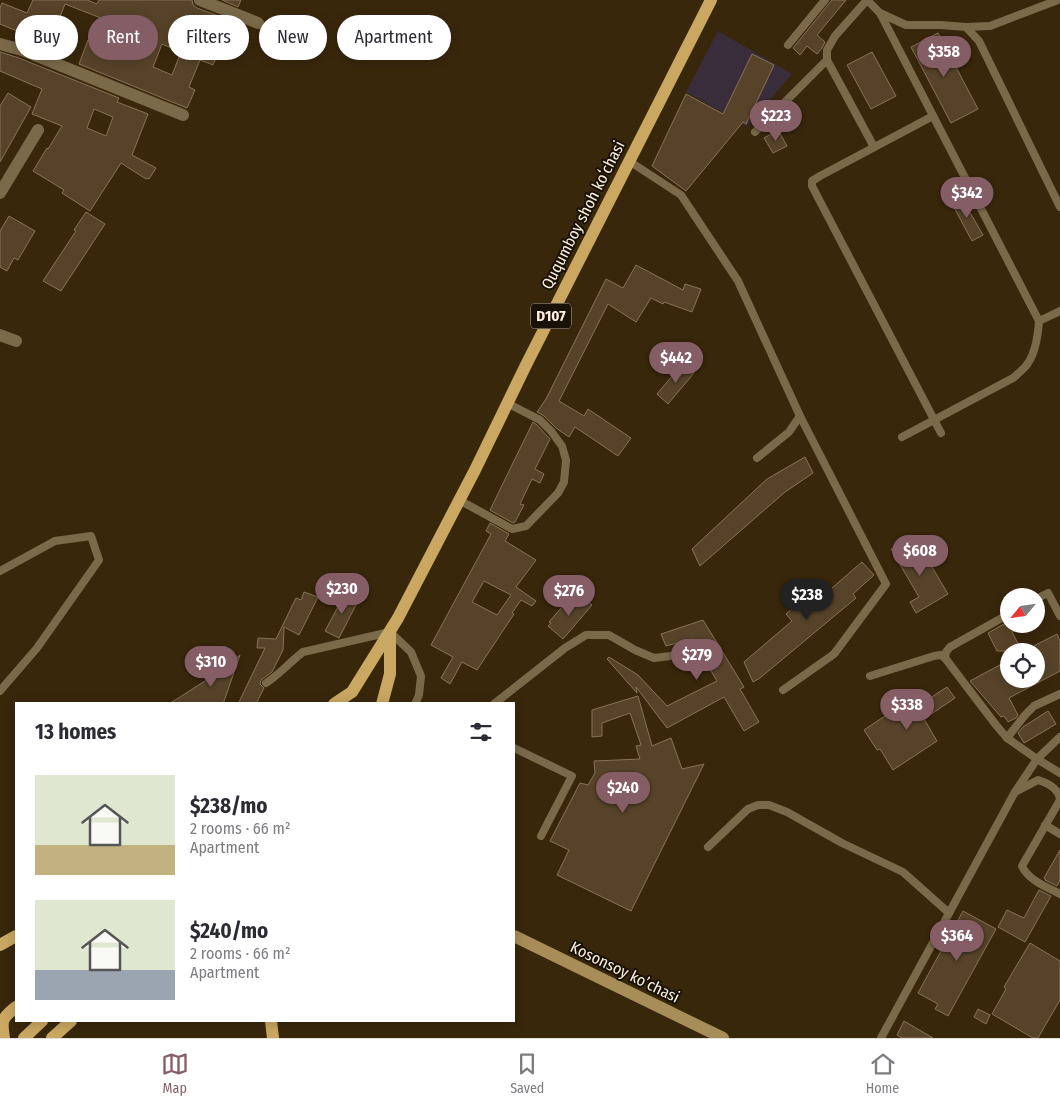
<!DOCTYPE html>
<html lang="en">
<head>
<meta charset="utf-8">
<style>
	:root { --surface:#fff; --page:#f7f7f7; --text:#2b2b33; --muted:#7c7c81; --line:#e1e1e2; --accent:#855d65 }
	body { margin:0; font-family:"Fira Sans Condensed",sans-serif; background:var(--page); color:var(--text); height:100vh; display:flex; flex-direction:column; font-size:19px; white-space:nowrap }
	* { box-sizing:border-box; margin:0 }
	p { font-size:16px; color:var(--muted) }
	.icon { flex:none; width:28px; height:28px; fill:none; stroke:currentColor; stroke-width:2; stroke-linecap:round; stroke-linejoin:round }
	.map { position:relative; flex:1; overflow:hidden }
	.panel { position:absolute; left:15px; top:702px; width:500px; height:320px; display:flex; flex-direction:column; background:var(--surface); border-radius:0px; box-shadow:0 2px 12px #0003 }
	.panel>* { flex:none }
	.top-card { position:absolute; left:15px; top:15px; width:500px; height:45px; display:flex; gap:10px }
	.needle { width:32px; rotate:241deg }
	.fabs { position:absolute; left:1000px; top:588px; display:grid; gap:10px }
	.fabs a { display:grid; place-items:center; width:45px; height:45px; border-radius:50%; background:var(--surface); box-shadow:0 2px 12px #0003; font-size:25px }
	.price { position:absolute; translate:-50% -42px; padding:0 11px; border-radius:18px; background:var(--accent); color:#fff; font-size:16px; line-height:32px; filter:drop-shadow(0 1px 2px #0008) }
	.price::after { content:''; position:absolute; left:50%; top:30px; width:15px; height:11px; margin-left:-8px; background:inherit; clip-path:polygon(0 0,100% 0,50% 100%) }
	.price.on { background:#222; color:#fff }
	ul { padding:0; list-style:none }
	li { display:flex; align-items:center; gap:15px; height:125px; padding:0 20px }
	li span { display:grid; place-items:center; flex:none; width:140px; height:100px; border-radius:0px; color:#555 }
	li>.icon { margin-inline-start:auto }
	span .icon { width:60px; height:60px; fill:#fffc; stroke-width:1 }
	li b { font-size:21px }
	h2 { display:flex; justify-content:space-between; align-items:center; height:60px; padding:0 20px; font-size:21px }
	.chip { padding:0 18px; border-radius:22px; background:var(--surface); box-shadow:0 2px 12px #0003; font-size:18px; line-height:45px }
	.chip.on { background:var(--accent); color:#fff }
	.tabs { display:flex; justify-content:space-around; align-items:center; height:70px; border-top:1px solid var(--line); background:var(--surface); font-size:14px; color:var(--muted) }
	.tabs a { display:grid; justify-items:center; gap:2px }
	.tabs .on { color:var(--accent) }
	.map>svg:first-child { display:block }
</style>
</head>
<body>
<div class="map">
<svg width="1060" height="1038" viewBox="0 0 1060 1038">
	<rect width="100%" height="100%" fill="#39270c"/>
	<polygon fill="#3a2d3b" points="718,31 792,74 747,126 686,92"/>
	<g fill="#574329" stroke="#897357" fill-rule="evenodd">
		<path d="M33,0H87L97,4L99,0H192L193,5L197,8L232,21L213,65L200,60L189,87L195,90L187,108L79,64L88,40L115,51L124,27L65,4L57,25L71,31L63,50L0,24V8L2,3L27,13ZM162,44L181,52L172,75L153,67Z"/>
		<polygon points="222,0 241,0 238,7"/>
		<polygon points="832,0 846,0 817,35 825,42 822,48 817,54 807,46 800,55 793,48"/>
		<polygon points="938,33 978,109 951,123 911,47"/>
		<path d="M0,52L19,58L119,98L117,102L148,114L132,155L156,168L149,179L148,178L146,179L121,163L90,211L62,193L64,190L33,171L47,148L48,149L62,126L32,114L42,89L0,71ZM94,109L113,117L106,136L87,128Z"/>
		<polygon points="872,52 896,96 871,109 847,65"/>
		<polygon points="752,54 774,65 746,124 743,122 686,191 652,166 686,94 723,114"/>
		<polygon points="8,93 31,107 0,162 0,106"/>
		<polygon points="778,130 787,146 773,153 764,138"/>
		<polygon points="961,197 983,235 972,241 951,202"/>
		<polygon points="86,212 105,224 61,291 43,281 76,231 74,230"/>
		<polygon points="9,216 35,231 18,260 14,258 7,271 0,267 0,231"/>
		<polygon points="636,265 683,290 685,284 701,289 692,312 664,302 663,304 651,298 636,322 608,304 559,401 584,416 588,409 631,438 618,456 575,427 569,437 556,428 544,416 537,412 546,399 606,279 623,288"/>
		<polygon points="683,363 694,373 668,404 657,394"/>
		<polygon points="533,422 537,425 550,439 535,469 544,474 540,483 532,479 520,504 524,505 515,522 513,523 490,510"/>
		<polygon points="805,457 813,473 785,492 700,566 692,549 767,479"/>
		<path d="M490,523L509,534L505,541L536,560L516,587L536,601L532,606L521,600L512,613L514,614L477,670L462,662L450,684L441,678L453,657L431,645L491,534L486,531ZM484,581L511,595L497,615L472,602Z"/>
		<polygon points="905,541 914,555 922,550 948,594 916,613 910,602 919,597 891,549"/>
		<polygon points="862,562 874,575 853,594 856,598 760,678 753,682 744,662 792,621 786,614 818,585 825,594"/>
		<polygon points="304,592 318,597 299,635 284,627 283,650 272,672 261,680 260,684 264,688 256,704 238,704 265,648 257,648 258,638 276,639 296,598 301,600"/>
		<polygon points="346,592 359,599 339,638 325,631"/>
		<polygon points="581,595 592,605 563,639 548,626 551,623 549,622 562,607 567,611"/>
		<polygon points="703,620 744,687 740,689 759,722 744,731 724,697 667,728 636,687 637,693 607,659 609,657 638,675 667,706 717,681 692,639 666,646 661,634"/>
		<polygon points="1004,624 1026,624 1012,632 1022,651 997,651 988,633"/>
		<polygon points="1057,634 1060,641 1060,671 1009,698 1018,715 1016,718 1008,722 1004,716 1001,717 970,681 1009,660 1009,679 1036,679 1036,651 1024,651"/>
		<polygon points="240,655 223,704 169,704 219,672"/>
		<polygon points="947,687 955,698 924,719 937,741 893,770 880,749 877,750 864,730 894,710 900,718"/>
		<polygon points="638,696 652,746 671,738 682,769 704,764 631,911 557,875 569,850 550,841 580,783 588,785 595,773 594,761 640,759 636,746 641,745 630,713 602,723 602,736 592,737 592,710"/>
		<polygon points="1048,711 1056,724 1024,743 1018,733 1023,727"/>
		<polygon points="1060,850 1060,881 1057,886 1045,880 1045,878 1044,878"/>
		<polygon points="1039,890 1051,896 1025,942 998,927 1007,910 1024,918"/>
		<polygon points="963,911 996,929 948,1016 935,1009 938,1004 918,993"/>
		<polygon points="1030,943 1060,961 1060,1000 1038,1038 1033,1038 992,1014 1006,989 1004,987"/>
		<polygon points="978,1009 990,1015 986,1024 974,1017"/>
		<polygon points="904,1021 933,1038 902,1038 897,1035"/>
	</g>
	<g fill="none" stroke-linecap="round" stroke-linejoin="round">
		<g stroke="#7a6a49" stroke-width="8">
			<polyline points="880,13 906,25 941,25 966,27 990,26 1058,0"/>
			<polyline points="966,27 979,41 1060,207"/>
			<polyline points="788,45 825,0"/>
			<polyline points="933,116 820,176 812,181 812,186 941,433"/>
			<polyline points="755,132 827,60"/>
			<path d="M874,147L827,60V50L835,36L867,0L880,13L1039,321C1038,336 1035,356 1025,367C1021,371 1017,375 1013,378L902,437"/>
			<polyline points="629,161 681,195 738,281 800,416 886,584 834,654 783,690"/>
			<polyline points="1039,321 1060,311"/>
			<polyline points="757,458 789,432 800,416"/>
			<polyline points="459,500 512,529 526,526 558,493 564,482 566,460 562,446 551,431 540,420 507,403"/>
			<polyline points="0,571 55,541 91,536 99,560 37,648 0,691"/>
			<polyline points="1036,599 1048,593 1060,616"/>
			<polyline points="1009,614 950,647 946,652 945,658 996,725 1007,738 1037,759 1060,773"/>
			<polyline points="870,676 934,656 941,655 945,658"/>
			<path d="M266,683C280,674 290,662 303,652L390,632L411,652L421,676L419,695L415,704"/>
			<polyline points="494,704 565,648 586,635 609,635 635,650 654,658 679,655"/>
			<polyline points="1007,738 1025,715 1034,706 1060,694"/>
			<polyline points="514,748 572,776 541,836"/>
			<path d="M1017,791L1038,780C1048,783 1058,788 1060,799"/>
			<path d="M1060,800L1022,866C1028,880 1047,887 1060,894"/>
			<polyline points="1045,825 1060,834"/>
			<polyline points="708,847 748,809 758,805 769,805 787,812 842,843 903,872 949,913"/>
			<polyline points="881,1038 1015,792 1037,759 1060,737"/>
		</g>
		<g stroke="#7a6a49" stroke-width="12">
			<polyline points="200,0 258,23"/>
			<polyline points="0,44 22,50 183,115"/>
			<polyline points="0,193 38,130"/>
			<polyline points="0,335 16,341"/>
		</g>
		<polyline stroke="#a78d57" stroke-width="12" points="514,936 723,1038"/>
		<g stroke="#caa862" stroke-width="12">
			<polyline points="334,704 352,692 398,618 475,470 526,365 711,0"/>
			<polyline points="382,704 390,674 390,632"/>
			<polyline points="0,945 16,936"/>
			<polyline points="271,1021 273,1038"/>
			<path d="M4,1038C1,1020 2,1018 16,1007"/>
			<polyline points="24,1038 42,1021"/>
			<polyline points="52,1038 71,1021"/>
		</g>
	</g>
	<g text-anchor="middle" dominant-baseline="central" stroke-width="4" stroke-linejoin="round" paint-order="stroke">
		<rect fill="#1a1207" stroke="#b9ada0" stroke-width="1" x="531" y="303.5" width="40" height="25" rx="4"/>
		<g font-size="15" font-weight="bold" fill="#fdf0e1">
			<text x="551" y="316">D107</text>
		</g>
		<g font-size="16" fill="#fdf0e1" stroke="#1a1207">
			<text transform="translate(583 215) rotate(-63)">Ququmboy shoh koʻchasi</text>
			<text transform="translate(625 972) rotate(26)">Kosonsoy ko’chasi</text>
		</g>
	</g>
</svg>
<div class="fabs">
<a><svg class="needle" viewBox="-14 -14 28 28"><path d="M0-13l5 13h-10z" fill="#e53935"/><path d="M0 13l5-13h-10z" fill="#7c7c81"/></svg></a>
<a><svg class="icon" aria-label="locate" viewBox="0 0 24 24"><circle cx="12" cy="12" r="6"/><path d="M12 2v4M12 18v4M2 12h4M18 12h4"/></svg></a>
</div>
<b class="price" style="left:944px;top:78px">$358</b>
<b class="price" style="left:776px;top:142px">$223</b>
<b class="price" style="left:967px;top:219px">$342</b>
<b class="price" style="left:676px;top:384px">$442</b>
<b class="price" style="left:920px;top:577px">$608</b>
<b class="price" style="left:342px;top:615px">$230</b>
<b class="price" style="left:569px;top:617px">$276</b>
<b class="price on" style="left:807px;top:621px">$238</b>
<b class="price" style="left:697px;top:681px">$279</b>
<b class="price" style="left:211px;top:688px">$310</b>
<b class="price" style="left:907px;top:731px">$338</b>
<b class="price" style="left:623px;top:814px">$240</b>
<b class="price" style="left:957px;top:962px">$364</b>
<div class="top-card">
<a class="chip">Buy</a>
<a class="chip on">Rent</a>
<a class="chip">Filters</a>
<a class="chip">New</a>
<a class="chip">Apartment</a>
</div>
<section class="panel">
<h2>13 homes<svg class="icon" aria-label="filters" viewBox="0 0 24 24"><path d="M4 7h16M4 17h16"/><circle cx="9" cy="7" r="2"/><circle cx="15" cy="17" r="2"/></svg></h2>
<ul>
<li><span style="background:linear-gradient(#dfe7d0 70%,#c2b280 0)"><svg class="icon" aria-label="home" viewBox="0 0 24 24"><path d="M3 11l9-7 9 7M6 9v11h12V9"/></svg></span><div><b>$238/mo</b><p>2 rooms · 66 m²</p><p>Apartment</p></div></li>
<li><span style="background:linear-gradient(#dfe7d0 70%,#9aa5b1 0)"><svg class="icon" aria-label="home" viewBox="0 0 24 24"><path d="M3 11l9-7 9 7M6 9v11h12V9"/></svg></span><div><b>$240/mo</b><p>2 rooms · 66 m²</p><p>Apartment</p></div></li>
</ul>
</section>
</div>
<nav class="tabs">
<a class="on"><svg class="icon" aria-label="map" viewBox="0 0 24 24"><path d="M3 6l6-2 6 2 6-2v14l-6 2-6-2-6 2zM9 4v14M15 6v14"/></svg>Map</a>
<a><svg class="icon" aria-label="saved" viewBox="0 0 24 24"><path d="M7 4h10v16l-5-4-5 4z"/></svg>Saved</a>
<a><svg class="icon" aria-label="home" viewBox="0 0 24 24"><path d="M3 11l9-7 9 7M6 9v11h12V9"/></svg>Home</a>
</nav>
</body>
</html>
